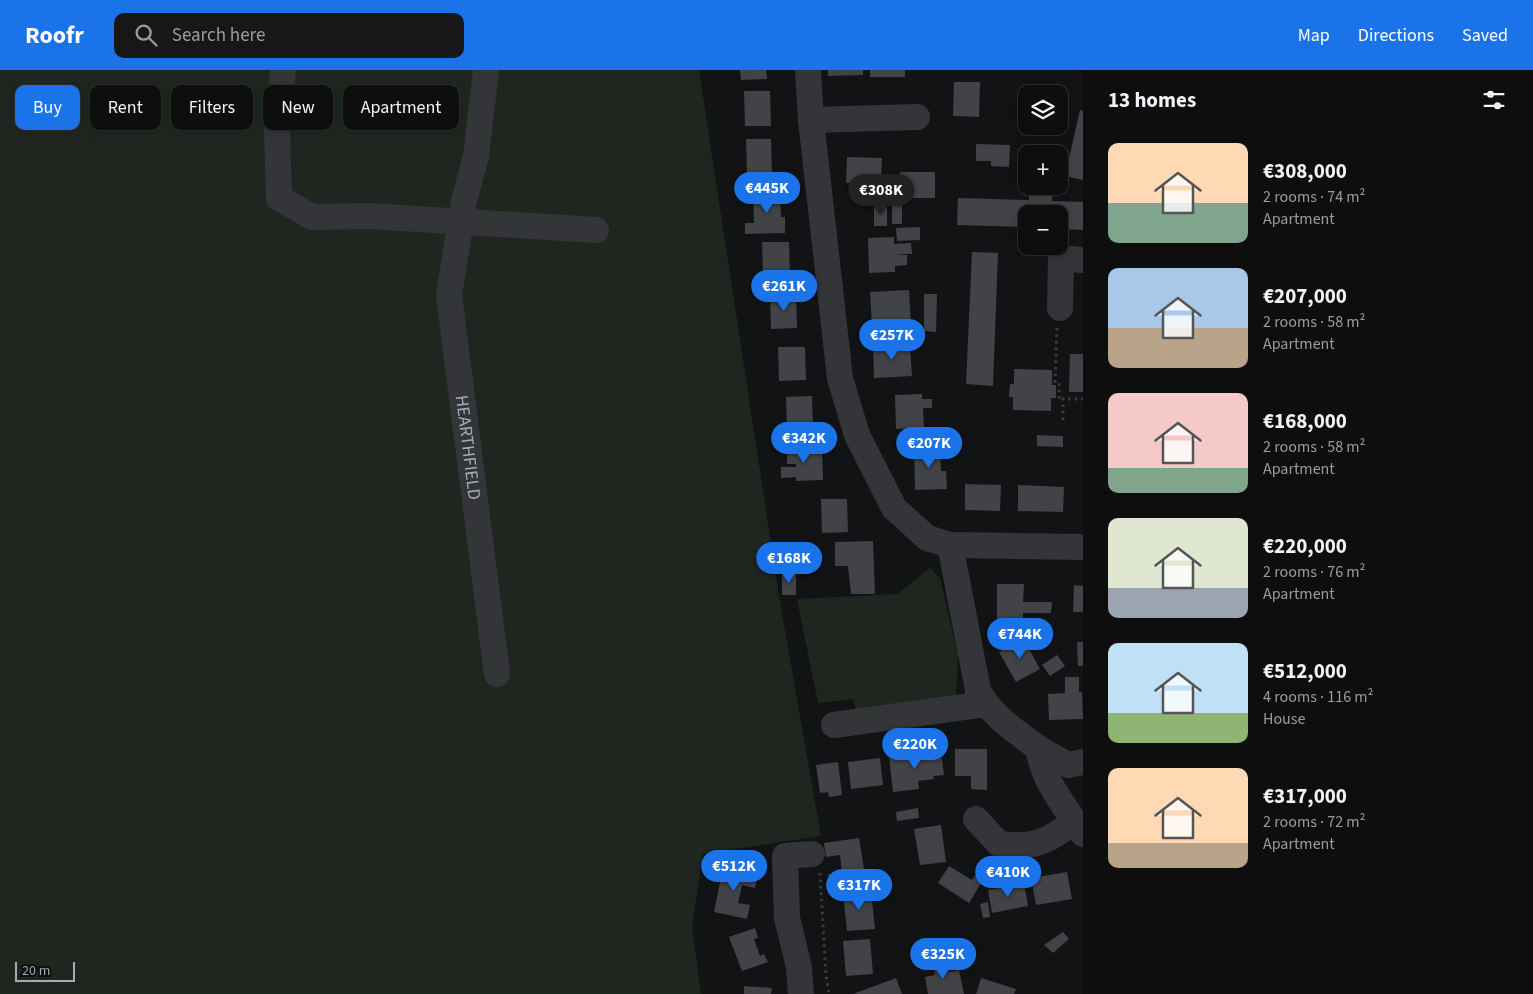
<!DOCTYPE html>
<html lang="en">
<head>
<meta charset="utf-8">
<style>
	:root { --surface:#0e0e0f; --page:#171718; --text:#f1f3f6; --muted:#9b9c9e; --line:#2e2e2f; --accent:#1a73e8 }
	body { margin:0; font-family:"Source Sans 3",sans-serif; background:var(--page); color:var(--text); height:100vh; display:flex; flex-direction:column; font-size:19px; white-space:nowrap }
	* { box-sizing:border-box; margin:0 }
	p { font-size:16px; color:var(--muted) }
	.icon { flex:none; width:28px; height:28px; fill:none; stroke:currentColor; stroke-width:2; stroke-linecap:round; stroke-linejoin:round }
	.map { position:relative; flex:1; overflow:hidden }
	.side { display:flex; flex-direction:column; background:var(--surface); width:450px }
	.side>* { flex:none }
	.banner { position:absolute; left:15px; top:15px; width:475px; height:45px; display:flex; gap:10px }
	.controls { position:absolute; left:1018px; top:15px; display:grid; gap:10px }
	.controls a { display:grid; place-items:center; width:50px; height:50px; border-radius:10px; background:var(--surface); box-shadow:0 2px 8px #0003,0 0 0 1px var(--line); font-size:25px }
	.scale { position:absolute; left:15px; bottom:12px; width:60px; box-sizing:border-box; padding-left:5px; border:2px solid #a5abb4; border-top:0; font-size:14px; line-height:18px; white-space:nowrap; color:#a5abb4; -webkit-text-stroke:4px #0d0e0f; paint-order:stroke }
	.price { position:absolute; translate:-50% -42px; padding:0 11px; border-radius:18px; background:var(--accent); color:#fff; font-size:16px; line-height:32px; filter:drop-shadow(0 1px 2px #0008) }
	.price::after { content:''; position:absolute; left:50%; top:30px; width:15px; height:11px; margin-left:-8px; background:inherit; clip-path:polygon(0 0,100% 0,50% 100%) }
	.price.on { background:#222; color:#fff }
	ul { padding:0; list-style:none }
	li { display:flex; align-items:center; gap:15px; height:125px; padding:0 25px }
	li span { display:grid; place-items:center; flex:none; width:140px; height:100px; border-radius:10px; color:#555 }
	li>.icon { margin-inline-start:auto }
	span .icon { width:60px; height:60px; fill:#fffc; stroke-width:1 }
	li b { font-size:21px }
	h2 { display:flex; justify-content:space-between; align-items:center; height:60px; padding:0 25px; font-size:21px }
	.chip { padding:0 18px; border-radius:10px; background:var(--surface); box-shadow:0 2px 8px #0003,0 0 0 1px var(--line); font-size:18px; line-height:45px }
	.chip.on { background:var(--accent); color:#fff }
	header { display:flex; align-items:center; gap:30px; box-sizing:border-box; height:70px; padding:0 25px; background:var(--accent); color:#fff }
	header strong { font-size:24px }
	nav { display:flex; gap:28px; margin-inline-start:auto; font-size:18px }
	.search { width:350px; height:45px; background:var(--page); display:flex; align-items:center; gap:12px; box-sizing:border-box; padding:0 18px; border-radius:10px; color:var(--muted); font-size:19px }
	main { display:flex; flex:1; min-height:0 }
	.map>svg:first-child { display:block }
</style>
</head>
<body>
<header>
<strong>Roofr</strong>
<div class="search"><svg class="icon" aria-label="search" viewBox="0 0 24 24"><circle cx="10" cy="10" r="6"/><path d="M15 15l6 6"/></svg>Search here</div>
<nav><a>Map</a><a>Directions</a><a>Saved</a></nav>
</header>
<main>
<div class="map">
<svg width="1083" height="924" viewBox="0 0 1083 924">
	<rect width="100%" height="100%" fill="#121314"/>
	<g fill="#1f261f">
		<polygon points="0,0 699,0 780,532 821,766 703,784 692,856 701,924 0,924"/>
		<polygon points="930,498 940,508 958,585 956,629 856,643 854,629 818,633 797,529 897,524"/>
	</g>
	<g fill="#414347">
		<polygon points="740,0 766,0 767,9 741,10"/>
		<polygon points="828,0 863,0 863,5 828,6"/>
		<rect x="870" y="0" width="35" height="7"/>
		<polygon points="954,12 980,12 979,47 953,46"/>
		<polygon points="744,21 770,21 771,56 745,56"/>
		<polygon points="1080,40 1083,41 1083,110 1065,106"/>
		<polygon points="746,69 771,69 772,104 747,104"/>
		<polygon points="976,74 1010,75 1009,97 991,96 991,91 976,91"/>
		<polygon points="847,87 882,88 881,114 846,113"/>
		<rect x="900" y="102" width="35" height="26"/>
		<polygon points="1029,116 1052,116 1052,131 1083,132 1083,160 1059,159 1059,144 1026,144 1026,157 957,155 958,128 1029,130"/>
		<polygon points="780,120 781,147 785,147 785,163 745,164 745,153 754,153 753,121"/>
		<rect x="892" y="135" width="10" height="19"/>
		<rect x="874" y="137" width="13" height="19"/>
		<polygon points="920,157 920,170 897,171 896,158"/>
		<polygon points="894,167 894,174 911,173 912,184 895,184 907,185 907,195 895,196 895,202 869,203 868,168"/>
		<polygon points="762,172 789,172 790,206 763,206"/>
		<polygon points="972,182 998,183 993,316 966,314"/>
		<polygon points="909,220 911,254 872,256 870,222"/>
		<polygon points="796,224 797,258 771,259 770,225"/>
		<polygon points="924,224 937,224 936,262 924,261"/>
		<polygon points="900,273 900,277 910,276 912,306 874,308 873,274"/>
		<polygon points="778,277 805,277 806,310 779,311"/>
		<polygon points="1070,284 1083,284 1083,322 1069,322"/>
		<polygon points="1014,299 1052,300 1052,315 1056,315 1056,328 1051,328 1051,341 1013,340 1013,327 1009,327 1010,314 1014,314"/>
		<polygon points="922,324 922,329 932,329 932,338 923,338 924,358 896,359 895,325"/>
		<polygon points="812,326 813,359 787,360 786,327"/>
		<polygon points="1037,365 1063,366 1063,377 1037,376"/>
		<polygon points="940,375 941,401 946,401 947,419 915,420 914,376"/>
		<polygon points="822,376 823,410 796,411 796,407 781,408 781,397 796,397 796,394 787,394 787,377"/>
		<polygon points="965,414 1001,415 1000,441 965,440"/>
		<polygon points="1018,415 1064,417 1063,442 1018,441"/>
		<polygon points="821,429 847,429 848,462 822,463"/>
		<polygon points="873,471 875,524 851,524 848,496 835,496 835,472"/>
		<polygon points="796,502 796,525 782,525 782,503"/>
		<polygon points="997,514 1024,514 1023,532 1052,532 1051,543 1023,543 1023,549 997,549"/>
		<polygon points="1074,515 1083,516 1083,542 1073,542"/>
		<polygon points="1023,568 1040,599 1016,612 999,582"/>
		<polygon points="1077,572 1083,572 1083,596 1078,596"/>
		<polygon points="1057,585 1065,596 1050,606 1042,595"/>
		<polygon points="1065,607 1079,607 1079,622 1082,622 1083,649 1049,650 1048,624 1065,623"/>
		<polygon points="955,679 987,679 987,720 971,719 971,706 955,706"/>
		<polygon points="931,682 941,682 944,705 933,706 934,709 918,711 919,719 893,722 889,687"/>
		<polygon points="880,688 883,715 851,719 848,692"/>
		<polygon points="838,692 842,725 829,727 828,722 820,723 816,695"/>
		<polygon points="918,738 919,748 897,751 896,742"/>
		<polygon points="941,755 946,792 920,795 914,759"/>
		<polygon points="859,768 866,811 830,816 828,804 842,802 840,785 826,787 824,773"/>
		<polygon points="949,796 972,810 975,805 983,810 969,833 938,813"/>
		<polygon points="723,797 758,804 755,818 742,815 738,833 750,835 747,849 714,842"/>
		<polygon points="1067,802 1072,829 1036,835 1031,808"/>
		<polygon points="1024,813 1028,836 992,843 988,820"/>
		<polygon points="871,821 875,859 847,861 843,824"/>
		<polygon points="988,832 990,847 983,848 980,834"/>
		<polygon points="755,858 758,868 754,869 760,886 764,884 768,892 742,901 729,867"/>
		<polygon points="1063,862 1069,869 1053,883 1044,875"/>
		<polygon points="870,869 873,904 846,906 843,871"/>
		<polygon points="938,880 942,903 959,900 964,924 928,924 925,907 935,905 931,881"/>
		<polygon points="896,908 902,924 853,924"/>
		<polygon points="981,908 1016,919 1014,924 976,924"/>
		<polygon points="744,916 772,918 771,924 744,924"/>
	</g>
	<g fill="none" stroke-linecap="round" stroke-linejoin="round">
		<g stroke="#3a3c40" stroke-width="3" stroke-dasharray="2.5 4" stroke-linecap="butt">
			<polyline points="1057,258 1055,312 1059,313 1059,327 1063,329"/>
			<polyline points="1063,350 1063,329 1083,329"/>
			<polyline points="820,803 826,906 829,924"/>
		</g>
		<g stroke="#343539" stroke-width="26">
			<polyline points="283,0 277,60 279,128 312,147 369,146 596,160"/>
			<path id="s1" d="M486,0L476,86L464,131L449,225L497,604"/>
			<polyline points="808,0 811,50 840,308 857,365 894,438 927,468 950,475 1083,477"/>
			<polyline points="811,50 917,47"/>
			<polyline points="1060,238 1061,188 1083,190"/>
			<path d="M950,475L978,620C991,646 1016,661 1038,678C1044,713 1064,735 1083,764"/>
			<polyline points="834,655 985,634"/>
			<polyline points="1038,678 1068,695 1083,692"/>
			<path d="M976,749L999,774C1034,778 1047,773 1074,751"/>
			<polyline points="801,924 799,897 787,848 785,786 812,784"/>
		</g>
	</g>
	<g text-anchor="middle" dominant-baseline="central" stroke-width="4.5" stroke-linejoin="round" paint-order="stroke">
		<g font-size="18" fill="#a5abb4" stroke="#0d0e0f">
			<text stroke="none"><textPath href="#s1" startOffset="382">HEARTHFIELD</textPath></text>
		</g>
	</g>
</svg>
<div class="controls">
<a><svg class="icon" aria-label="layers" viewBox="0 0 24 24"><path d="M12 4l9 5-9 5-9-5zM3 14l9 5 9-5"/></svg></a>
<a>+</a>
<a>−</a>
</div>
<div class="scale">20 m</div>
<b class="price" style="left:767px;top:144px">€445K</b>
<b class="price on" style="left:881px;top:146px">€308K</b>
<b class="price" style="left:784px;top:242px">€261K</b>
<b class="price" style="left:892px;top:291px">€257K</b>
<b class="price" style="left:804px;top:394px">€342K</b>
<b class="price" style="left:929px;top:399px">€207K</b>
<b class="price" style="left:789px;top:514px">€168K</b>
<b class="price" style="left:1020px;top:590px">€744K</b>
<b class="price" style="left:915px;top:700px">€220K</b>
<b class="price" style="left:734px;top:822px">€512K</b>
<b class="price" style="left:1008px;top:828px">€410K</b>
<b class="price" style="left:859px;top:841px">€317K</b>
<b class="price" style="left:943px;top:910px">€325K</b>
<div class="banner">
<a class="chip on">Buy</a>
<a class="chip">Rent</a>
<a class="chip">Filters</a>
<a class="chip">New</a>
<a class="chip">Apartment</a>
</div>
</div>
<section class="side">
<h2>13 homes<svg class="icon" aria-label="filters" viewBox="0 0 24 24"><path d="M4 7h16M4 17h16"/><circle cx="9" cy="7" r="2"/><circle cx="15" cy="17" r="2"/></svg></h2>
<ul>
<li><span style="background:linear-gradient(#ffd9b3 60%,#7fa58c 0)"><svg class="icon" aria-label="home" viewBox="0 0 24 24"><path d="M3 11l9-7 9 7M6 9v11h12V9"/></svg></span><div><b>€308,000</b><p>2 rooms · 74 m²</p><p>Apartment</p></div></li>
<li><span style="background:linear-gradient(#a9c7e8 60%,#b9a48a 0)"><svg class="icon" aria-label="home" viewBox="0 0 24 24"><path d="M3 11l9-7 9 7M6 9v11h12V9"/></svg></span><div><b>€207,000</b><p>2 rooms · 58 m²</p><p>Apartment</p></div></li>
<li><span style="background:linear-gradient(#f6c9c9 75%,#7fa58c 0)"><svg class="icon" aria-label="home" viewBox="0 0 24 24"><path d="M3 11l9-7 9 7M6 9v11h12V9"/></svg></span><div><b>€168,000</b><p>2 rooms · 58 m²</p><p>Apartment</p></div></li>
<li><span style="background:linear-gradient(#dfe7d0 70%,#9aa5b1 0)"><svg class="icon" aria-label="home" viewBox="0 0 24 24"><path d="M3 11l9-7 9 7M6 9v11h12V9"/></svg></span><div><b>€220,000</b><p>2 rooms · 76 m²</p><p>Apartment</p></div></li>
<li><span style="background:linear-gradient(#bfe0f5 70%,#8fb573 0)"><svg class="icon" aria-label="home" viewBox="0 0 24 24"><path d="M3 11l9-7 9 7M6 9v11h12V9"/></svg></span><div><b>€512,000</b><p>4 rooms · 116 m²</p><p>House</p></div></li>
<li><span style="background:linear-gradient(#ffd9b3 75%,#b9a48a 0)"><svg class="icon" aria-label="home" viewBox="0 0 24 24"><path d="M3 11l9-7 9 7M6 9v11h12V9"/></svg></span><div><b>€317,000</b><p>2 rooms · 72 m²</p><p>Apartment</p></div></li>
</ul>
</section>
</main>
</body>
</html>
